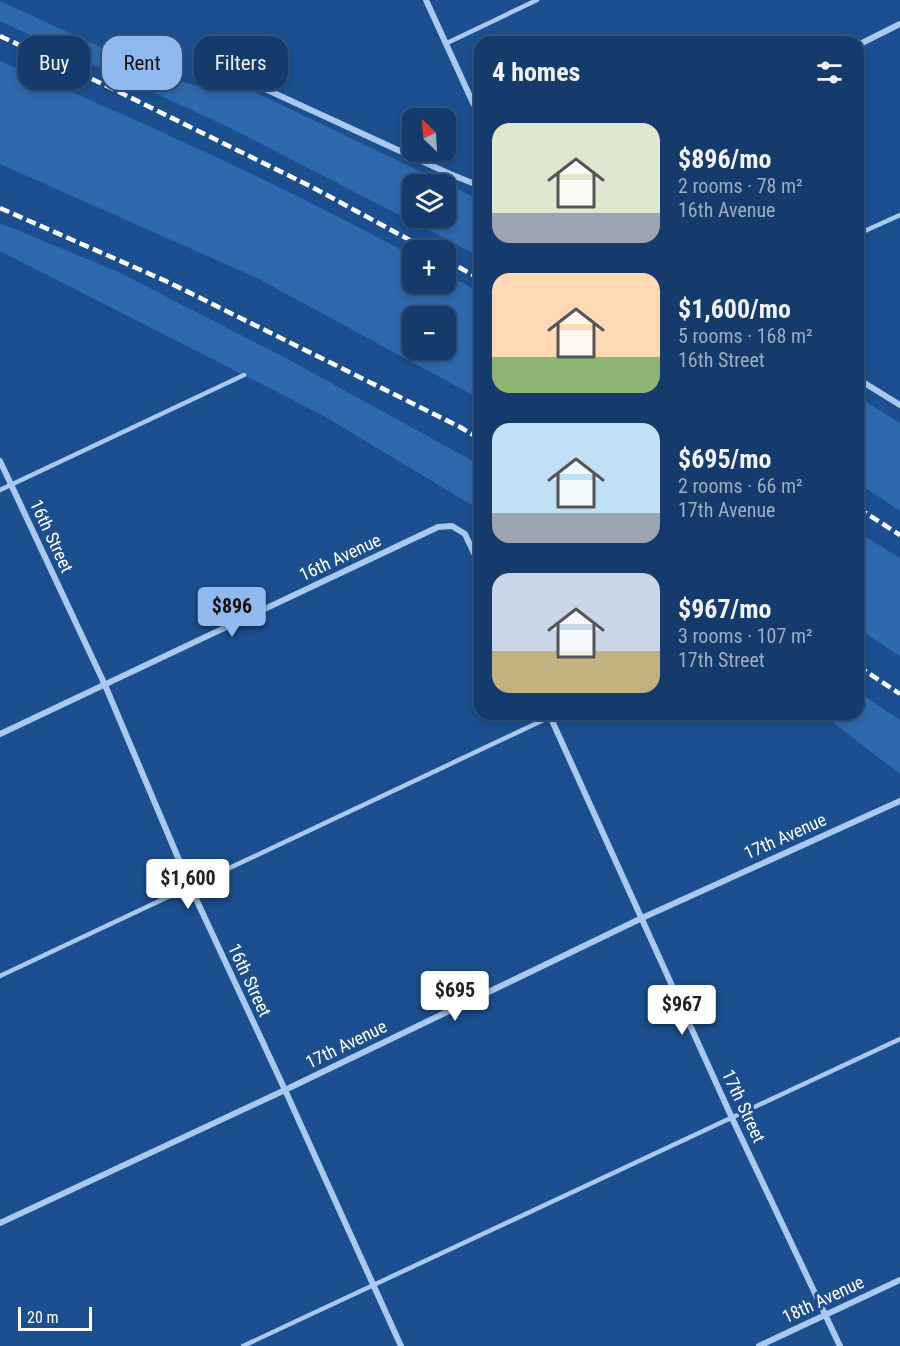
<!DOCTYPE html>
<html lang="en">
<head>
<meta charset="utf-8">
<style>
	:root { --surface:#143b6b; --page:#1d4271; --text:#f1f3f6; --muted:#9dadc1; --line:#33557e; --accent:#90b9f0 }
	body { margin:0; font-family:"Roboto Condensed",sans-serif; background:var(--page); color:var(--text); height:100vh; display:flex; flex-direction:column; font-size:22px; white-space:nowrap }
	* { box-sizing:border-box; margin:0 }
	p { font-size:20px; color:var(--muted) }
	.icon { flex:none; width:33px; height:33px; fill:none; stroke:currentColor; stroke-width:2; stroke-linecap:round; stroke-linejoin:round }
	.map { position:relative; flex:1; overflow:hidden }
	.drawer { position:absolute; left:474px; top:36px; width:390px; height:684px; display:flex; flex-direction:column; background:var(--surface); border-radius:18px; box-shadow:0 3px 9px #0003,0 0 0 2px var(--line) }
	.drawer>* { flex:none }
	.top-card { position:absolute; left:18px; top:36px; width:366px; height:54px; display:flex; gap:12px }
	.needle { width:39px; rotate:335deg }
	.fabs { position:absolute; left:402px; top:108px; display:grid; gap:12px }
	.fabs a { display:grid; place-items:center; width:54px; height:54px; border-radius:12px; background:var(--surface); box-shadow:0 3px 9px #0003,0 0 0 2px var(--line); font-size:30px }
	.scale { position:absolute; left:18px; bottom:15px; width:74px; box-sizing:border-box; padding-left:6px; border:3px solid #fff; border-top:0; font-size:16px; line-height:21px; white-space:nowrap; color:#fff; -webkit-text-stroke:4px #1b4f8f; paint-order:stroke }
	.price { position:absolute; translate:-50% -51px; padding:0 14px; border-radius:6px; background:#fff; color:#222; font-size:20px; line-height:39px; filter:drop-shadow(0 2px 3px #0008) }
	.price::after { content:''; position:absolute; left:50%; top:36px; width:18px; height:14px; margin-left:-9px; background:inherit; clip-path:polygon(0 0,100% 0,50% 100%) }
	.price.current { background:var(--accent); color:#111 }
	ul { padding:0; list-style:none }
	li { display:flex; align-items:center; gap:18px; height:150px; padding:0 18px }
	li span { display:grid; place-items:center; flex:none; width:168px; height:120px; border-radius:18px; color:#555 }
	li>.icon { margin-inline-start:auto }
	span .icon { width:72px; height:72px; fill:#fffc; stroke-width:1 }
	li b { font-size:26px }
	h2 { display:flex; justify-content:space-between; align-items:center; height:72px; padding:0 18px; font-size:26px }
	.chip { padding:0 21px; border-radius:18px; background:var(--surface); box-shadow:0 3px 9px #0003,0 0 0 2px var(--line); font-size:21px; line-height:54px }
	.chip.current { background:var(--accent); color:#111 }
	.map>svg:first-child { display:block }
</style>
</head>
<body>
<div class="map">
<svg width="900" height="1346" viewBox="0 0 900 1346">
	<rect width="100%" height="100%" fill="#1b4f8f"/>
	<g fill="#2e69ad" fill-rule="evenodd">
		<path d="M0,1L168,78L224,93L240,85L480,200V257L427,229L228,127L0,21ZM412,184H446V218H412Z"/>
		<path d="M0,61C140,121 279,183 412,256V284H446V274L480,292V399L257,278L0,164ZM446,316V350H412V316Z"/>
		<polygon points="0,223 116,271 282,356 480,465 480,510 324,416 0,251"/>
		<polygon points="858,397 900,423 900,511 858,483"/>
		<polygon points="858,532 900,558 900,656 858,629"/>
		<polygon points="858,692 900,720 900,774 822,714 858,714"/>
	</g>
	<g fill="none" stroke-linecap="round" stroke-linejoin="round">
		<g stroke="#a9c9ee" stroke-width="4.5">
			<polyline points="447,43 537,0"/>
			<polyline points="858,234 900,215"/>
			<polyline points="0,490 244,375"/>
			<polyline points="0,976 550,717"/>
			<polyline points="243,1346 900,1039"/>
		</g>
		<g stroke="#a9c9ee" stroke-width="6">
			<polyline points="426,0 473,103 480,114"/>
			<polyline points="858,45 900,24"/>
			<polyline points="263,88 450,174 480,186"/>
			<polyline points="858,379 900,405"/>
			<polyline points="0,461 105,685 190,886 285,1090 401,1346"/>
			<polyline points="549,714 732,1118 840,1346"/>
			<polyline points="0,734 438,527 452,526 465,534 480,566"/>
			<polyline points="0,1223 285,1090 642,918 900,801"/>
			<polyline points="759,1346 900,1280"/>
		</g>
		<g stroke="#fff" stroke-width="4.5" stroke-dasharray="10 4.5" stroke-linecap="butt">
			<polyline points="0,36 107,86 312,187 428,250"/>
			<polyline points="0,208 168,282 460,427 480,439"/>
			<polyline points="446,260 480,279"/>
			<polyline points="858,508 900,535"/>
			<polyline points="858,666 900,694"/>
		</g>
	</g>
	<g text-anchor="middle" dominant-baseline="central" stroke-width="6" stroke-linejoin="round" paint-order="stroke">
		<g font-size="18" fill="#fff" stroke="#1b4f8f">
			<text transform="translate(52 536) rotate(65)">16th Street</text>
			<text transform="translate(340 557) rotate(-25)">16th Avenue</text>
			<text transform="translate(785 836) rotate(-24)">17th Avenue</text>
			<text transform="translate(250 980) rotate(65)">16th Street</text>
			<text transform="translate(346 1044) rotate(-26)">17th Avenue</text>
			<text transform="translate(744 1106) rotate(65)">17th Street</text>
			<text transform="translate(823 1299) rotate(-25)">18th Avenue</text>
		</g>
	</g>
</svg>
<div class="fabs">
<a><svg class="needle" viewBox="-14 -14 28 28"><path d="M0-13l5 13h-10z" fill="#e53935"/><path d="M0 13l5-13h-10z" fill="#9dadc1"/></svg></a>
<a><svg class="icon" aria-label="layers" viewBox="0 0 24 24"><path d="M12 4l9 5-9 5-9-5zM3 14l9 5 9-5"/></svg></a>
<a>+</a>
<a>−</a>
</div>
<div class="scale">20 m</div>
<b class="price current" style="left:232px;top:638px">$896</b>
<b class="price" style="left:188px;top:910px">$1,600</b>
<b class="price" style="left:455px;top:1022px">$695</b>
<b class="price" style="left:682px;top:1036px">$967</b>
<div class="top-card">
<a class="chip">Buy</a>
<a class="chip current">Rent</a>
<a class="chip">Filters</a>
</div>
<section class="drawer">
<h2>4 homes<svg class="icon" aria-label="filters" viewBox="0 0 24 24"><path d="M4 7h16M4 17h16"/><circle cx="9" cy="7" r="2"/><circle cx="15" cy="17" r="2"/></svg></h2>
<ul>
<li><span style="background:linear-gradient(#dfe7d0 75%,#9aa5b1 0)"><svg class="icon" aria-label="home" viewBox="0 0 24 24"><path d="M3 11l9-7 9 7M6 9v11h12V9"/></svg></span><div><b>$896/mo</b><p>2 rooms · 78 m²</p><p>16th Avenue</p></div></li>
<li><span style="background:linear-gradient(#ffd9b3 70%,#8fb573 0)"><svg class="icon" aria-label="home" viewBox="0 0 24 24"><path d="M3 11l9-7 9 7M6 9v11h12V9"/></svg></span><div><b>$1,600/mo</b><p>5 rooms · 168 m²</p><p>16th Street</p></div></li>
<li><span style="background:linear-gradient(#bfe0f5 75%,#9aa5b1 0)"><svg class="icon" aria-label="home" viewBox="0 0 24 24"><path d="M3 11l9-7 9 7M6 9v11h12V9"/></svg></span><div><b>$695/mo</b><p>2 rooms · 66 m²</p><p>17th Avenue</p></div></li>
<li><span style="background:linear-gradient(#c9d6e8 65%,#c2b280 0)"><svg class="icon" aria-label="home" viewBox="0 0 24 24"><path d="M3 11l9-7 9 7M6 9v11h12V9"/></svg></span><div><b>$967/mo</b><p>3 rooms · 107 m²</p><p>17th Street</p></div></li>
</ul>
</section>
</div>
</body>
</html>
